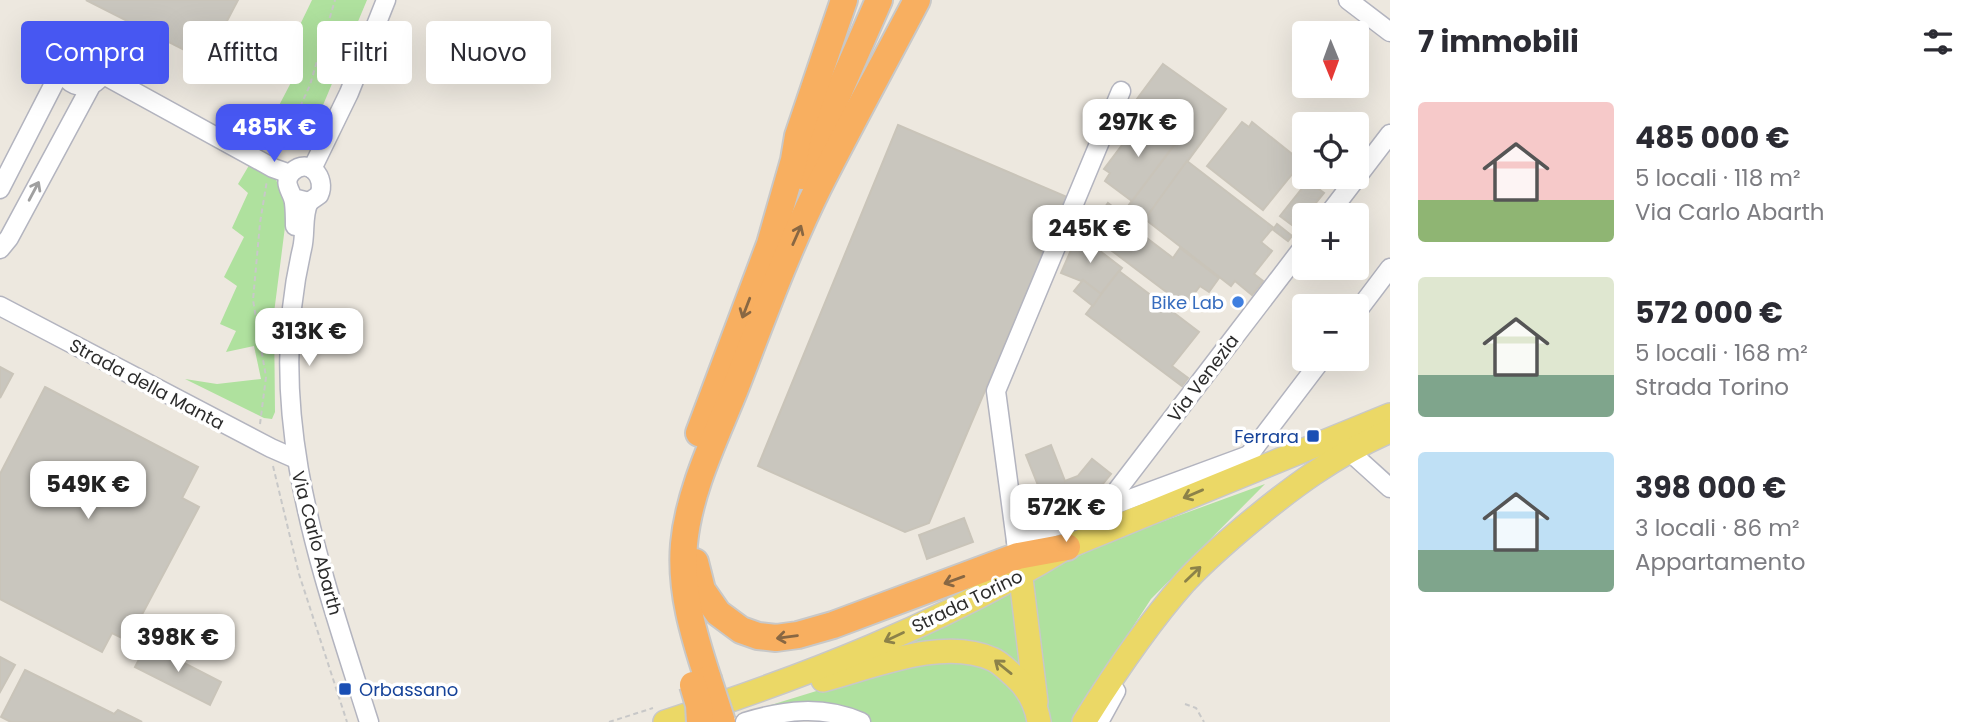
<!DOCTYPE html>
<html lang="it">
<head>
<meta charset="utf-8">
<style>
	:root { --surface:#fff; --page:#f2f2f3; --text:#2b2b33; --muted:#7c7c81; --accent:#4757f2 }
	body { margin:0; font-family:Poppins,sans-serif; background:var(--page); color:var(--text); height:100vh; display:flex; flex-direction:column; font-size:26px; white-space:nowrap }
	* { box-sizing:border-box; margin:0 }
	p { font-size:23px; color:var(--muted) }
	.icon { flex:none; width:38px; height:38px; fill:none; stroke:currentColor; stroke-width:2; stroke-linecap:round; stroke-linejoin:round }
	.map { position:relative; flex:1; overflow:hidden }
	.drawer { display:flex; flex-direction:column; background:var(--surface); width:595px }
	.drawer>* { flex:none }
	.hud { position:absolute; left:21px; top:21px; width:665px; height:63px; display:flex; gap:14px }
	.needle { width:46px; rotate:179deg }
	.buttons { position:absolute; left:1292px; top:21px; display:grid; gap:14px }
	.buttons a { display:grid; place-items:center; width:77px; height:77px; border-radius:7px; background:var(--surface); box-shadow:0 7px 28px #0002; font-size:35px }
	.price { position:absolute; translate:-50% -60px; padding:0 16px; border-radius:14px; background:#fff; color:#222; font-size:23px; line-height:46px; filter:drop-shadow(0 2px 4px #0008) }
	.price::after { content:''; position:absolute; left:50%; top:42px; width:21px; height:16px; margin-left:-10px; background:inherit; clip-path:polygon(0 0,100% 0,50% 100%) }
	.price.on { background:var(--accent); color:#fff }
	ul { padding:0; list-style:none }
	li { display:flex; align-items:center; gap:21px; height:175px; padding:0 28px }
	li span { display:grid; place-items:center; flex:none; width:196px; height:140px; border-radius:7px; color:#555 }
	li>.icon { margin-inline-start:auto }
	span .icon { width:84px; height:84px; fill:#fffc; stroke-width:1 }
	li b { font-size:30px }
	h2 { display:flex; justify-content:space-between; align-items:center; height:84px; padding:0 28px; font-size:30px }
	.tag { padding:0 24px; border-radius:7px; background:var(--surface); box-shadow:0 7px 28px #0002; font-size:24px; line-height:63px }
	.tag.on { background:var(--accent); color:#fff }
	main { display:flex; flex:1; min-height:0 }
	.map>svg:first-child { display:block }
</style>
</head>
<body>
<main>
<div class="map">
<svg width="1390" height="722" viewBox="0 0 1390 722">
	<rect width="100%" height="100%" fill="#ede8df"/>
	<g fill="#afe19e">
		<path d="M312,0H367L308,141C292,154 278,150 260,142L298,69L283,60Z"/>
		<polygon points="251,162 275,178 283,194 286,219 274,313 275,412 272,419 264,418 185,379 217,384 261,379 254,346 226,352 236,331 220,324 237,286 224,277 244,237 232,228 248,193 238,184"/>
		<polygon points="1265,484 1151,599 1071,722 1048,722 1028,579 1120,537"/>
		<polygon points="1016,585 1027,676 1011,662 861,661"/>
		<polygon points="968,658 1013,682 1032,722 869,722 798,705 758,709 888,669"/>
	</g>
	<g fill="#c9c6be" stroke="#c9c4b9" stroke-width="2">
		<polygon points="86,0 238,0 206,61"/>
		<polygon points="1163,64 1226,109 1145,219 1128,206 1177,141 1131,107"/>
		<polygon points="1152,122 1177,141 1132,201 1105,181 1110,173 1104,169 1138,124 1146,130"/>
		<polygon points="1242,122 1249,127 1252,122 1302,162 1263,210 1207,166"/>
		<polygon points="898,125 1067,197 929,523 905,532 758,466"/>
		<polygon points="1187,161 1274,228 1277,224 1292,236 1288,241 1272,229 1261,242 1272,251 1254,274 1263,281 1252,295 1235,281 1231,286 1145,219"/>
		<polygon points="1308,181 1324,193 1306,215 1304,215 1296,228 1280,216"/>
		<polygon points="1108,203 1130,220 1127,223 1173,258 1180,248 1219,278 1209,292 1200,286 1185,306 1087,232"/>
		<polygon points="1078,234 1122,268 1101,294 1083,280 1081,281 1061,273"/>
		<polygon points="1119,271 1199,332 1172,366 1188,378 1182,386 1086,314"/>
		<polygon points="1083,280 1101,294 1093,306 1074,291"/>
		<polygon points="0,367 13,374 0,398"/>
		<polygon points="45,387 198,467 182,498 199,507 128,641 112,633 102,652 0,599 0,474"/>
		<polygon points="1051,445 1065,481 1078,476 1092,459 1111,474 1093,496 1049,513 1026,455"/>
		<polygon points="964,518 973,542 927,559 919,535"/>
		<polygon points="147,644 221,682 210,705 135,667"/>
		<polygon points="0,657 15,665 0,692"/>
		<polygon points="25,670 114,714 118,710 142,722 11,722 1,717"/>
	</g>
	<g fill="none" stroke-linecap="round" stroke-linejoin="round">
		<g stroke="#b3b4bf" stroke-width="21">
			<g id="minor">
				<polyline points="1348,0 1390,32"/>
				<circle cx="83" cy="64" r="22"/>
				<polyline points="102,74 273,168 290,174"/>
				<polyline points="312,169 349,93 386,0"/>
				<polyline points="0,189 61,70"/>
				<path d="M293,198L309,202L319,195C327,178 309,156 292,172C281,183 293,192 294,203C295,211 295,219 295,226"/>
				<path d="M309,202C302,215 306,234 302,249C263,414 320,566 369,722"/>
				<polyline points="1328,215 1390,134"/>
				<polyline points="0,249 9,238 92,84"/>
				<polyline points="0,306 271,448 296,459"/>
				<polyline points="1356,313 1390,268"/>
				<polyline points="1349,451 1390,488"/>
				<polyline points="1249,455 1322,359"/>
				<polyline points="1102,510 1304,246"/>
				<polyline points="1016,541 1249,455 1256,468"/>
				<polyline points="1018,556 996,391 1121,91"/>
				<path d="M745,722C785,710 822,705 861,722"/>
				<polyline points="1099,722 1116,691"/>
			</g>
		</g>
		<g stroke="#c8c8c8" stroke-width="26">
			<g id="major">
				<polyline points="1019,562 1036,702"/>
				<path d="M823,680C873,667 943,637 992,659C1000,662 1007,670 1014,676C1028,688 1036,704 1039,722"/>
				<path d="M665,722C804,677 942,624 1067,547L1390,415"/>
				<path d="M1084,722C1114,674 1147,625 1184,583C1202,563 1223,545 1243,528C1288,490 1336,454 1390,431"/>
			</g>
		</g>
		<g stroke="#c8c8c8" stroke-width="30">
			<g id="highway">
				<polyline points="802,176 879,0"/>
				<polyline points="699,433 770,244 794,160 798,136 844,0"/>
				<polyline points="695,562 702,590 718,613 741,630 758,636 776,638 798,635 833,625 1018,556 1067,547"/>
				<path d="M708,679C694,636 680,591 684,544C689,490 715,439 735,389C761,322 786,253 818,188C850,125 884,63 917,0"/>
			</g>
		</g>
		<g stroke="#c8c8c8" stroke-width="2" stroke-dasharray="5 3.5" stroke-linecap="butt">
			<polyline points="279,153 310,85 335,0"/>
			<polyline points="260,424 266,377 253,300 260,223 267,180"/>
			<polyline points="273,466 299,574 347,722"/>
			<polyline points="1185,704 1196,708 1204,722"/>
			<polyline points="609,722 653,708"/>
		</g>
		<use href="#minor" stroke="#fff" stroke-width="18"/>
		<use href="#major" stroke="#ebd866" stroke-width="23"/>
		<use href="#highway" stroke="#f8af60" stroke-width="26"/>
		<g stroke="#c8c8c8" stroke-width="30" stroke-linecap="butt">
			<g id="highway-bridge">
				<polyline points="708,679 722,722"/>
				<polyline points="693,685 699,705 700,722"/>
			</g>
		</g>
		<use href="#highway-bridge" stroke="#f8af60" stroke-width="26"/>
	</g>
	<defs><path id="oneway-shaft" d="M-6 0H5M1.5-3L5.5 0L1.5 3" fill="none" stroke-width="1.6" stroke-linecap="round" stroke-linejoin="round" transform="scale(1.75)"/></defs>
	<use stroke="#a0a0a0" href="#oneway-shaft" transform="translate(34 191) rotate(-62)"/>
	<g stroke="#886743">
		<use href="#oneway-shaft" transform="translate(797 235) rotate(-66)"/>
		<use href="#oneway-shaft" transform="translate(746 308) rotate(111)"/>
		<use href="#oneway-shaft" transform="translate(954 580) rotate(160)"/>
		<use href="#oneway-shaft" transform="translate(787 637) rotate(173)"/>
	</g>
	<g stroke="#8c8249">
		<use href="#oneway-shaft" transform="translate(1193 494) rotate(157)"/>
		<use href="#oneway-shaft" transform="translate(1193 574) rotate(-44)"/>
		<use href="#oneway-shaft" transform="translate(894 637) rotate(155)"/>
		<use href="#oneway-shaft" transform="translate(1003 667) rotate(-141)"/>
	</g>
	<circle fill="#3f7fe0" stroke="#fff" stroke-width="2.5" cx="1238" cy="302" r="7"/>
	<g fill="#1a4fb4" stroke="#fff" stroke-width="2.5">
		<rect x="1306" y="429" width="14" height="14" rx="3.5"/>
		<rect x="338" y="682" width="14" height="14" rx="3.5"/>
	</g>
	<g text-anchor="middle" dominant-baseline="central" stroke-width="7" stroke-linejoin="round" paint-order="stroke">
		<g font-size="18" fill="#366cbe" stroke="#fff" text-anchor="end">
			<text x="1224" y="302">Bike Lab</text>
		</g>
		<g font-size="18" fill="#2c2c2c" stroke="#fff">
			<text transform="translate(1203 378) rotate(-53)">Via Venezia</text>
			<text transform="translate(147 384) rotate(28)">Strada della Manta</text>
			<text transform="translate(317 543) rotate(75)">Via Carlo Abarth</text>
			<text transform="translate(967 601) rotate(-26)">Strada Torino</text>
		</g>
		<g font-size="18" fill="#164399" stroke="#fff" text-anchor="end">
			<text x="1299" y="436">Ferrara</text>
			<text x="359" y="689" text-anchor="start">Orbassano</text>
		</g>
	</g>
</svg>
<div class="buttons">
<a><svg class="needle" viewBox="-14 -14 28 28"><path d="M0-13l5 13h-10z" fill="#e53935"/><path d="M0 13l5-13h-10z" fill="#7c7c81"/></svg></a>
<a><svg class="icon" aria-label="locate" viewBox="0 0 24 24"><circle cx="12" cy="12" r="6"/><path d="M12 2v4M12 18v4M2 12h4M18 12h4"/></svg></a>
<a>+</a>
<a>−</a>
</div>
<b class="price" style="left:1138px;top:159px">297K €</b>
<b class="price on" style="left:274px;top:164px">485K €</b>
<b class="price" style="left:1090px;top:265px">245K €</b>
<b class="price" style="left:309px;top:368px">313K €</b>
<b class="price" style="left:88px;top:521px">549K €</b>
<b class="price" style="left:1066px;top:544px">572K €</b>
<b class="price" style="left:178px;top:674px">398K €</b>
<div class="hud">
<a class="tag on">Compra</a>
<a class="tag">Affitta</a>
<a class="tag">Filtri</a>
<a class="tag">Nuovo</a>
</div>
</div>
<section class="drawer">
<h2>7 immobili<svg class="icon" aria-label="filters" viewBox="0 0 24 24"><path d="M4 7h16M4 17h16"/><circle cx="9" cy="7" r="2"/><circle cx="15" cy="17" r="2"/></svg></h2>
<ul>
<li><span style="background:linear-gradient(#f6c9c9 70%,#8fb573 0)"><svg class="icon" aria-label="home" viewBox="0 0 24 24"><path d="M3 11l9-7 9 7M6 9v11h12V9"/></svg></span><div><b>485 000 €</b><p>5 locali · 118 m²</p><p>Via Carlo Abarth</p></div></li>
<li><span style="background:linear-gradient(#dfe7d0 70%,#7fa58c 0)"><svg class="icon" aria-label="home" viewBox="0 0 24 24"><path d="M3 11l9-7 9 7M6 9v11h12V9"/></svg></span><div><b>572 000 €</b><p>5 locali · 168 m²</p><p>Strada Torino</p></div></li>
<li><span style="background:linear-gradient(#bfe0f5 70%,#7fa58c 0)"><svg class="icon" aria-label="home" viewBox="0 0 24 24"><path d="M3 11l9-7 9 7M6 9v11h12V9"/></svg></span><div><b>398 000 €</b><p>3 locali · 86 m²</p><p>Appartamento</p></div></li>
</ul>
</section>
</main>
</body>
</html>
